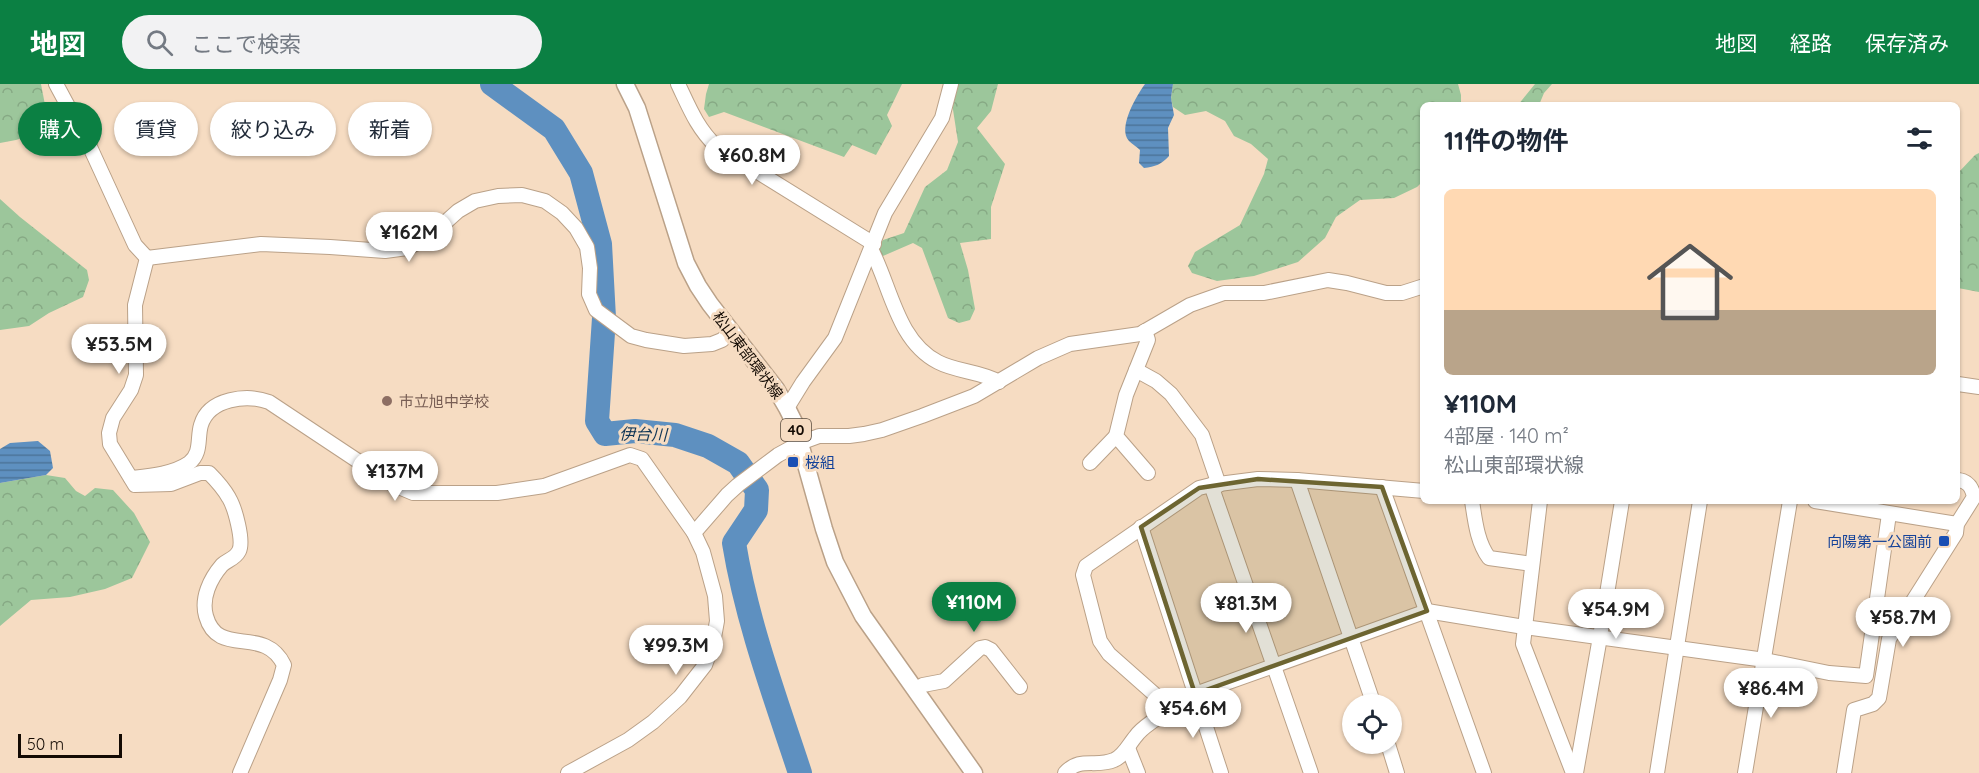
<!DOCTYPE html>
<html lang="ja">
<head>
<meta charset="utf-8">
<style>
	:root { --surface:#fff; --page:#f2f2f3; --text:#1f2937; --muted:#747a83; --accent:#0b8043 }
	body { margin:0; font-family:Quicksand,"Noto Sans JP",sans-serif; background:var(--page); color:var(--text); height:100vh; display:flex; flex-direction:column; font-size:22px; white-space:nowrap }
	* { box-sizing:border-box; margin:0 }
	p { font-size:20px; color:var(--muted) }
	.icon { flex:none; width:33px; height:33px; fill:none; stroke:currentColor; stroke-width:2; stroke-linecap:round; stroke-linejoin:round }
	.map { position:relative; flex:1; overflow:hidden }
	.sheet { position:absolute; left:1420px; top:18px; width:540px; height:402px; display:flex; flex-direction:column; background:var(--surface); border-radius:9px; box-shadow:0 2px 4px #0004 }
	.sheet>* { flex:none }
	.hud { position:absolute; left:18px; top:18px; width:570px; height:54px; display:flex; gap:12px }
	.fabs { position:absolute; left:1342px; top:610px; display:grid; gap:12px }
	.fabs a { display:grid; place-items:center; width:60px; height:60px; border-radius:50%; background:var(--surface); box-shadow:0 2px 4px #0004; font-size:30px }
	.scale { position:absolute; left:18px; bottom:15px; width:104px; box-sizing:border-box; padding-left:6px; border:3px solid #130a03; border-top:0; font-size:16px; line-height:21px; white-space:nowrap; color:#130a03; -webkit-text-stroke:4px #f6dcc2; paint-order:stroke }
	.price { position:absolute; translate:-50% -51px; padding:0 14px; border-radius:21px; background:#fff; color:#222; font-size:20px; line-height:39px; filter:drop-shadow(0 2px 3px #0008) }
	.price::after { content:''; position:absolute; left:50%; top:36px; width:18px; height:14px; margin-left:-9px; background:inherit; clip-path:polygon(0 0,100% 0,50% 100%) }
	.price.selected { background:var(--accent); color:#fff }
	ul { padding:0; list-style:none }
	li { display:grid; align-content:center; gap:12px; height:318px; padding:0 24px }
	li span { display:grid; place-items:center; height:186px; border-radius:9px; color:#555 }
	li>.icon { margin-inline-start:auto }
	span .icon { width:108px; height:108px; fill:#fffc; stroke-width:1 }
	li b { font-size:26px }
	h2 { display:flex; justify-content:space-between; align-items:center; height:72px; padding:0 24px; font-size:26px }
	.pill { padding:0 21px; border-radius:27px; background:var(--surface); box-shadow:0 2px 4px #0004; font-size:21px; line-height:54px }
	.pill.selected { background:var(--accent); color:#fff }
	header { display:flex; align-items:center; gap:36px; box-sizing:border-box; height:84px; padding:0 30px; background:var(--accent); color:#fff }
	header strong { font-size:28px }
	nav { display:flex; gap:33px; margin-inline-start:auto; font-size:21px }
	.search { width:420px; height:54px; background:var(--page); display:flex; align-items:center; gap:15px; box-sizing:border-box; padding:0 21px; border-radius:33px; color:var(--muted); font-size:22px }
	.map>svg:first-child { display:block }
</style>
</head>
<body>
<header>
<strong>地図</strong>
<div class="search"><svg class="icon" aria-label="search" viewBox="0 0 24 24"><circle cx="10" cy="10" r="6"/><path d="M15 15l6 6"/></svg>ここで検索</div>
<nav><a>地図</a><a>経路</a><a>保存済み</a></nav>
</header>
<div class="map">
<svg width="1979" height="689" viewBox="0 0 1979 689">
	<defs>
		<pattern id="forest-crowns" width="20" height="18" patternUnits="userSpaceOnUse" patternTransform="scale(1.5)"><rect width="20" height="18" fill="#9cc69b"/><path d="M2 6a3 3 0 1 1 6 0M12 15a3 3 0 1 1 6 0" fill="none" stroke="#86a984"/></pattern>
		<pattern id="water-rules" width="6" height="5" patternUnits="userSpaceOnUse" patternTransform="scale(1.5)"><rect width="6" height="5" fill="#5e90c0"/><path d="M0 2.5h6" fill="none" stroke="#4c749a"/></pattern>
	</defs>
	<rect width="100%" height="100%" fill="#f6dcc2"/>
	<g fill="url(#forest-crowns)">
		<polygon points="0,0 41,0 45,21 38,42 28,52 16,56 0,59"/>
		<polygon points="709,0 902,0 887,31 892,42 876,71 852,61 844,73 724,28 709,33 704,25 706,10"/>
		<polygon points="949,0 998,0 991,27 977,44 1005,80 991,123 991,155 960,159 968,186 975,225 970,236 959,239 948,234 922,164 913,159 883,172 877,165 883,156 904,149 925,103 947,86 958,58"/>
		<polygon points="1173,0 1458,0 1461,11 1461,21 1424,21 1423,97 1417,103 1394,114 1360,116 1336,133 1325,154 1298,178 1254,192 1217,197 1192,189 1188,182 1195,168 1240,141 1264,90 1268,75 1251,60 1234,52 1225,37 1206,27 1185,31 1173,23 1171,15"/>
		<polygon points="1535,0 1552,0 1544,9 1539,21 1518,21"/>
		<polygon points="1979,69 1979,208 1958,204 1958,89 1975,71"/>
		<polygon points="0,115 20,133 87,186 89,196 83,213 49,229 29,242 0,246"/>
		<polygon points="46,391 65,394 76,407 85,412 95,404 113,406 134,429 150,458 132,494 105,505 70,513 31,516 0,542 0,399"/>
	</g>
	<g fill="url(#water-rules)">
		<path d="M1145,0H1173L1171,14L1174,31L1168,44L1169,72C1162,80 1155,83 1144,84L1139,79L1140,66C1137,63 1132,60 1129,57C1117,44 1137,11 1145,0Z"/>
		<polygon points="38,357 50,367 53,384 46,391 0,399 0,365 10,359"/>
	</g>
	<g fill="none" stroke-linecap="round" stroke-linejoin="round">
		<path stroke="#5e90c0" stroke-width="24" d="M492,0L554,45L581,89L600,160L604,234L597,337L605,350L635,347L675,351L708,362L738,379L757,406L756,426L734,459C747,538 775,613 800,689"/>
		<g stroke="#baa188" stroke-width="16">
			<g id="minor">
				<polyline points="56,0 90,63 135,161 147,174"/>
				<path d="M678,0C689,23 697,44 716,62L874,160"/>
				<path d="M871,165C891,203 897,257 938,278C957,288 980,287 999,298"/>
				<path d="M147,174L135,221L136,291L131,306L113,334L109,349L110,360L135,401L171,400L200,389H209C216,396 224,405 229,414C235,424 244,457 239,467C235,475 227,476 222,481C210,495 201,514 206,532C218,575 264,540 284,581L280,596L240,689"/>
				<polyline points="147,174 261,160 330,163 385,167 407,164 429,153 458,127 475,117 498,112 522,111 545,117 562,129 576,144 587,163 590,184 589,210 596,226 631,252 646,256 684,262 712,260 722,256 731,248"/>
				<polyline points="1145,247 1148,256 1126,311 1116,352 1148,389"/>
				<polyline points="1136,286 1156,297 1171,310 1202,351 1219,401"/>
				<polyline points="1958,300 1979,303"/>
				<polyline points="787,324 803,298 835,254 885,129 942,34 951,0"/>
				<polyline points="1090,379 1116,352"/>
				<path d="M131,394C149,392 173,390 189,379C202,369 197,354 201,341C209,314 247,310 269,318L394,401L413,409H497L544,402L630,371L642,375L694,449L703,468L715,512L717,537L713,559L705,581L680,613L653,638L628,656L568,689"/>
				<polyline points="1297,396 1374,621"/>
				<polyline points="1211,401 1311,689"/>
				<polyline points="1382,403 1484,689"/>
				<path d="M1472,417C1475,436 1477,458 1489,474L1532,480"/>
				<polyline points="1540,417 1523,560 1573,689"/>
				<polyline points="1815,417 1957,440"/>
				<polyline points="1141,443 1221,689"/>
				<polyline points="694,449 727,411 738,401 778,371 800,359 819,352 849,352 864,350 882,346 922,332 974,312 1038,274 1070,260 1140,250 1190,221 1224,209 1264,209 1328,196 1347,199 1386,209 1402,209 1424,202"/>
				<polyline points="915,605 923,601 944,597 980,564 985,563 991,566 1020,603"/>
				<polyline points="1195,610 1427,527 1524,543 1765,576 1829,589 1866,592 1889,430"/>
				<polyline points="1388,660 1397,689"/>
				<polyline points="1128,664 1138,689"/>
				<path d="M1065,689C1080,672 1096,684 1114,676C1124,672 1129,660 1136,652C1144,641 1155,638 1164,627L1161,616L1109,570L1100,557L1083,491L1086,482L1199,404L1211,401L1258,395L1297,396L1424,407"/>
				<polyline points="1576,689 1600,553 1622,417"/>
				<polyline points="1657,689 1700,417"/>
				<polyline points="1745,689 1790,417"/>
				<path d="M1844,689L1854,626L1873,620L1879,614L1889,555L1956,449L1957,440L1974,413C1972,403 1968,397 1958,396"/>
			</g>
		</g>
		<g stroke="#baa188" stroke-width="19">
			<polyline id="major" points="625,0 637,24 686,179 698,202 710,220 776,305 787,324 794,338 824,445 835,478 863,532 974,689"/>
		</g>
		<use href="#minor" stroke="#fff" stroke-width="14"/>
		<use href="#major" stroke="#fff" stroke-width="16"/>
	</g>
	<path fill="#6d6531" fill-opacity="0.2" stroke="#6d6531" stroke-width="4.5" stroke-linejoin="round" d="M1258,395L1382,403L1427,527L1195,610L1141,443L1199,404Z"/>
	<circle fill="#8d6e63" stroke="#f6dcc2" stroke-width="2" cx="387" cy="317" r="6"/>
	<g fill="#1a4fb4" stroke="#f6dcc2" stroke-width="2">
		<rect x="787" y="372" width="12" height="12" rx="3"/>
		<rect x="1938" y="451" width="12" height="12" rx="3"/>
	</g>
	<g text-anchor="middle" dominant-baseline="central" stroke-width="6" stroke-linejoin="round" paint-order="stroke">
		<rect fill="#f6dcc2" stroke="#57493c" stroke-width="1.5" x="781" y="335" width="30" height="22" rx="4.5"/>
		<g font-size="14" font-weight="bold" fill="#130a03">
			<text x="796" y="346">40</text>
		</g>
		<g font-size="15" fill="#130a03" stroke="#f6dcc2">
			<text transform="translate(748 271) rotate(53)">松山東部環状線</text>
		</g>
		<g font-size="15" fill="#785e54" stroke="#f6dcc2" text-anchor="start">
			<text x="399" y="317">市立旭中学校</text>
		</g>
		<g font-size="15" fill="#164399" stroke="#f6dcc2" text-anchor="start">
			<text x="805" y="378">桜組</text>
			<text x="1932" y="457" text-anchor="end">向陽第一公園前</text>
		</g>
		<g font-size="16" font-style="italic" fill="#0f3556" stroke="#f6dcc2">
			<text transform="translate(643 350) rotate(1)">伊台川</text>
		</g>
	</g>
</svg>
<div class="fabs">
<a><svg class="icon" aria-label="locate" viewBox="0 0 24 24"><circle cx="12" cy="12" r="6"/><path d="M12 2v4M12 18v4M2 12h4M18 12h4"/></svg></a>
</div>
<div class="scale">50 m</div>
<b class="price" style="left:752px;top:102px">¥60.8M</b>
<b class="price" style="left:409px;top:179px">¥162M</b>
<b class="price" style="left:119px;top:291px">¥53.5M</b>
<b class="price" style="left:395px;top:418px">¥137M</b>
<b class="price selected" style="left:974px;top:549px">¥110M</b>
<b class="price" style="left:1246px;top:550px">¥81.3M</b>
<b class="price" style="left:1616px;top:556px">¥54.9M</b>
<b class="price" style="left:1903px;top:564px">¥58.7M</b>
<b class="price" style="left:676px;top:592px">¥99.3M</b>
<b class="price" style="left:1771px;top:635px">¥86.4M</b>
<b class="price" style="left:1193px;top:655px">¥54.6M</b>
<div class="hud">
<a class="pill selected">購入</a>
<a class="pill">賃貸</a>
<a class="pill">絞り込み</a>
<a class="pill">新着</a>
</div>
<section class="sheet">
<h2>11件の物件<svg class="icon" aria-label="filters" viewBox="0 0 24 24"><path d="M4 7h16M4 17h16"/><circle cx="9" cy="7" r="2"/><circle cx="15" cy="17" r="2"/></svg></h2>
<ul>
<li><span style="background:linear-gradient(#ffd9b3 65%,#b9a48a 0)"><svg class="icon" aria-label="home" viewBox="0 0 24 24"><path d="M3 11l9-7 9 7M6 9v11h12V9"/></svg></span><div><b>¥110M</b><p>4部屋 · 140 m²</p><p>松山東部環状線</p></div></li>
</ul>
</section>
</div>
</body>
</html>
